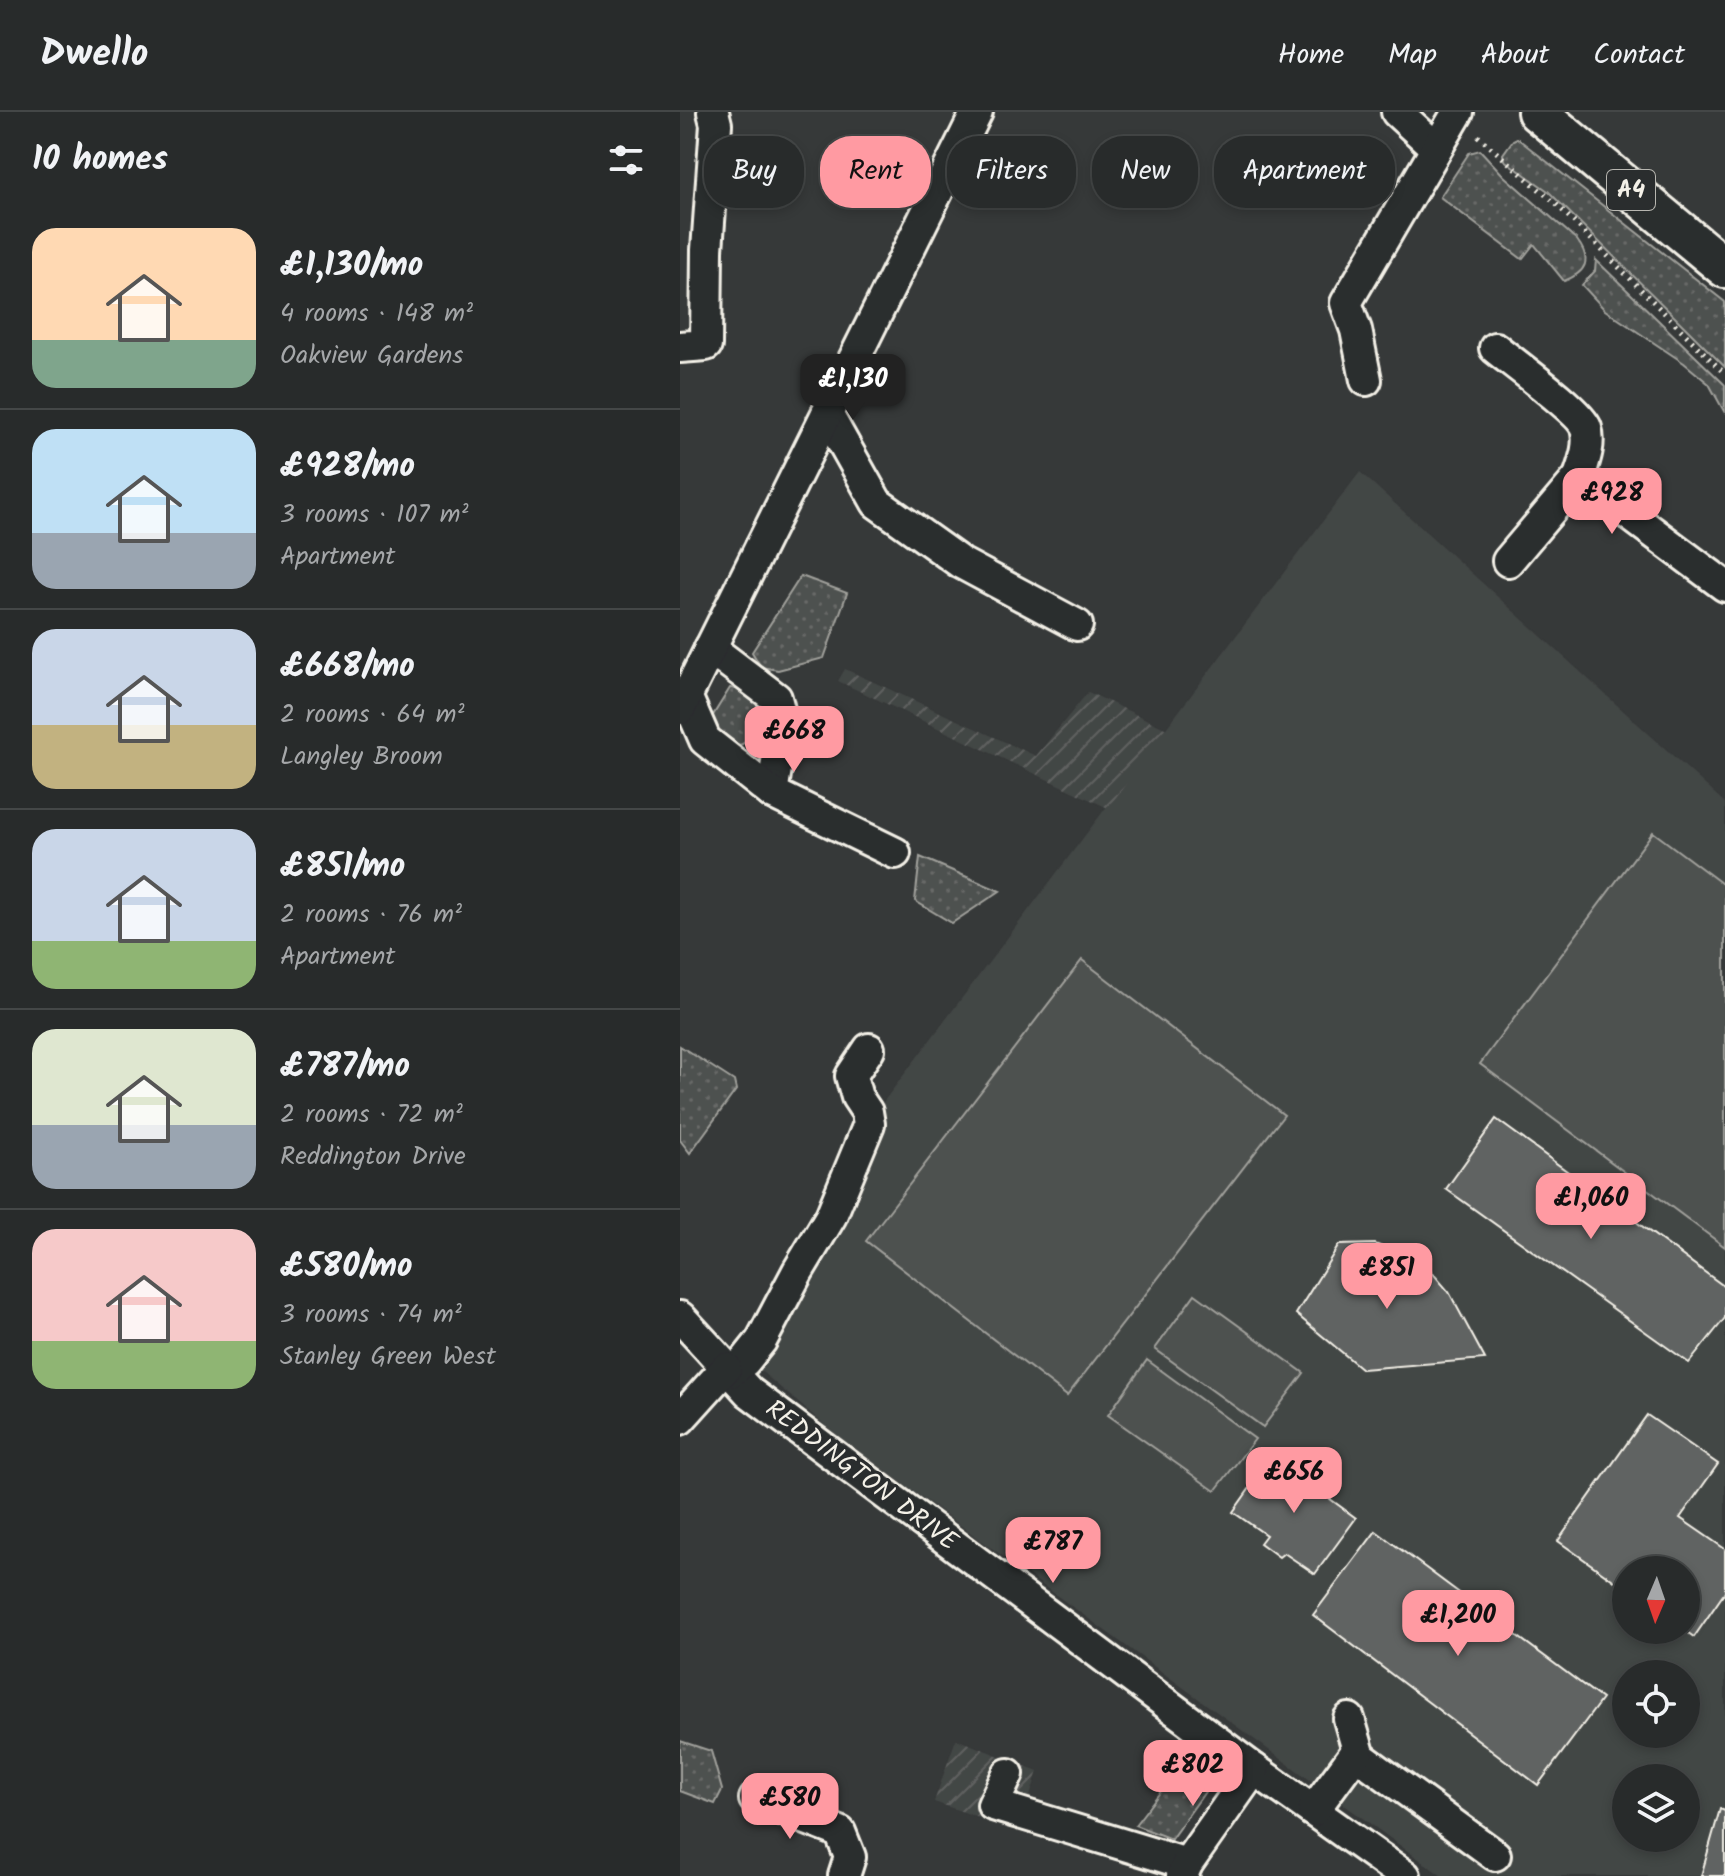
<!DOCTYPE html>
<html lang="en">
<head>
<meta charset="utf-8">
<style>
	:root { --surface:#282b2b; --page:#303333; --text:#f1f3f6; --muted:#a5a7a9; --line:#444747; --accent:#ff9aa2 }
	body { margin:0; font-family:Kalam,sans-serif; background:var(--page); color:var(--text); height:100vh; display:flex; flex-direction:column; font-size:30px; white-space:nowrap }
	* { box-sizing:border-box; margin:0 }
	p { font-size:26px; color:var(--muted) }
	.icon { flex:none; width:44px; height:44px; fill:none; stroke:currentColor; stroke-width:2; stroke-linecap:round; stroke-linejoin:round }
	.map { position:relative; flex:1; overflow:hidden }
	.panel { display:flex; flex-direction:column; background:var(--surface); width:680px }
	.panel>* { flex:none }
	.guide { position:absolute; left:24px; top:24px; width:760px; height:72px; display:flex; gap:16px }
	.needle { width:52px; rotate:182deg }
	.controls { position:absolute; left:932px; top:1444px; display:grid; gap:16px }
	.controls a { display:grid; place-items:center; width:88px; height:88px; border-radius:50%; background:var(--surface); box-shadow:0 4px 12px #0003,0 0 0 2px var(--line); font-size:40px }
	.price { position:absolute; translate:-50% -68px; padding:0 18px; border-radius:16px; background:var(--accent); color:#111; font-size:26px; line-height:52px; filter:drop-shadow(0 2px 4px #0008) }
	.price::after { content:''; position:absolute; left:50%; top:48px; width:24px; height:18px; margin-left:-12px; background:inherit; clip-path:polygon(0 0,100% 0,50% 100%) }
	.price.on { background:#222; color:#fff }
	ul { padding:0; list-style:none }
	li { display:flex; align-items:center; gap:24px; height:200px; padding:0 32px }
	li+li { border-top:2px solid var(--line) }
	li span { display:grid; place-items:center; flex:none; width:224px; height:160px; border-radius:24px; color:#555 }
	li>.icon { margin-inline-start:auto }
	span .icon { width:96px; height:96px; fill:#fffc; stroke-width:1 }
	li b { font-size:34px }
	h2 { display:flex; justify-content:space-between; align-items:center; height:96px; padding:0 32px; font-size:34px }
	.chip { padding:0 28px; border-radius:32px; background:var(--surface); box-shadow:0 4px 12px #0003,0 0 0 2px var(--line); font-size:28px; line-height:72px }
	.chip.on { background:var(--accent); color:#111 }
	header { display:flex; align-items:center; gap:48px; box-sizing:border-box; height:112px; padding:0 40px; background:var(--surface); border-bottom:2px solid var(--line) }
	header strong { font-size:38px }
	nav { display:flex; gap:44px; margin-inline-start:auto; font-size:28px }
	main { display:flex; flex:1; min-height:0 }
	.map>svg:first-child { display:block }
</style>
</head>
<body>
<header>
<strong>Dwello</strong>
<nav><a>Home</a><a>Map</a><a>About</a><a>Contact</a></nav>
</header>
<main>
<section class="panel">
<h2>10 homes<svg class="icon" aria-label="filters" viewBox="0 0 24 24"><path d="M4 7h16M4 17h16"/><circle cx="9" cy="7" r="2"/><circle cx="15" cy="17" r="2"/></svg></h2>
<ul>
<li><span style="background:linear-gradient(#ffd9b3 70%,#7fa58c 0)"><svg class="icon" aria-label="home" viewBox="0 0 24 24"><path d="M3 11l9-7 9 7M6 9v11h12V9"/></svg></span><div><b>£1,130/mo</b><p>4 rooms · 148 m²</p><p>Oakview Gardens</p></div></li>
<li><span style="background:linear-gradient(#bfe0f5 65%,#9aa5b1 0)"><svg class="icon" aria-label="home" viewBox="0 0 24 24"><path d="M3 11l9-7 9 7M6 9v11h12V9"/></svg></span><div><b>£928/mo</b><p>3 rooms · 107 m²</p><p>Apartment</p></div></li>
<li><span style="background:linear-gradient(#c9d6e8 60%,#c2b280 0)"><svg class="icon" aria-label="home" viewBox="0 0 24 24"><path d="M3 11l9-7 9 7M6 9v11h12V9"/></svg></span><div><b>£668/mo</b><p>2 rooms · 64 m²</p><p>Langley Broom</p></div></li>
<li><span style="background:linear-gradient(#c9d6e8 70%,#8fb573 0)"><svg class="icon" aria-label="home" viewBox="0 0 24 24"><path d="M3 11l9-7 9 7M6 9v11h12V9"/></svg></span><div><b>£851/mo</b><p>2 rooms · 76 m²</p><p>Apartment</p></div></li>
<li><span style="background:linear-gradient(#dfe7d0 60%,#9aa5b1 0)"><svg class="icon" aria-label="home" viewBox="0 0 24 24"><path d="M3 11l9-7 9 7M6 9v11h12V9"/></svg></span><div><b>£787/mo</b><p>2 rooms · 72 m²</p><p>Reddington Drive</p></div></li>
<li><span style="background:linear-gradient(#f6c9c9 70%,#8fb573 0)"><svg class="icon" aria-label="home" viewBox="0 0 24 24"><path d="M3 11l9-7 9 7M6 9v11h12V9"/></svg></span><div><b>£580/mo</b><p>3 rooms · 74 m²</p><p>Stanley Green West</p></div></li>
</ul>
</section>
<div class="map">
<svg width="1045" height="1764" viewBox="0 0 1045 1764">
	<defs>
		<pattern id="industrial-furrows" width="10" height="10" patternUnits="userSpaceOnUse" patternTransform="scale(2)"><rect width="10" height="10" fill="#434645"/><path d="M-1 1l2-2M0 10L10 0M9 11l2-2" fill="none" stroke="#5f6160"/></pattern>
		<pattern id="grass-dots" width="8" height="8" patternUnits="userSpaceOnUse" patternTransform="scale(2)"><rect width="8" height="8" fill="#4e514f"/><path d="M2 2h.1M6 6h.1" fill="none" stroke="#686a68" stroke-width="1.8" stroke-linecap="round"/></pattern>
	</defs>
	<rect width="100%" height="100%" fill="#363939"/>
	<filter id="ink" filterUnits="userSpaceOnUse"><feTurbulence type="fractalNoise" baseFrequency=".0125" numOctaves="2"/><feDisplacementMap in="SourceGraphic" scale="16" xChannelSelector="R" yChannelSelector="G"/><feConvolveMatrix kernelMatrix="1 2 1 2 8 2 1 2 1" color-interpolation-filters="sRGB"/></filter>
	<g filter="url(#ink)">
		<path fill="#434645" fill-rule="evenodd" d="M680,360L1045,691V1764H762L159,1325L76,1255L126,1167L204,989ZM946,1458H1006V1518H946ZM946,1562H1006V1622H946ZM946,1666H1006V1726H946Z"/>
		<g fill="url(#industrial-furrows)">
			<polygon points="165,557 356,644 408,580 487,617 428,696 158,569"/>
			<polygon points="276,1627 358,1659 347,1694 366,1717 319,1712 254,1690"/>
		</g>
		<g fill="url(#grass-dots)" stroke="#a1a19c" stroke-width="2">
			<polygon points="837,26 1045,190 1045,255 868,79 824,48 823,42 833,28"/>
			<path d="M800,38L824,64L897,128C912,148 907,160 884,169L854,132L842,147L760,85L789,41Z"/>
			<polygon points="916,148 1045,273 1045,301 1029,272 1004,251 925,198 902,173 915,159"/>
			<polygon points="121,464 167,481 144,546 98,558 81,555 72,540"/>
			<path d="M50,576C90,580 99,615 60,633L22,621Z"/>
			<polygon points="240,745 320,779 272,811 235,789"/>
			<polygon points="0,934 54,969 56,978 10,1041 0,1028"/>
			<polygon points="0,1629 31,1639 42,1678 35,1692 0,1679"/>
			<polygon points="504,1649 521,1653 525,1668 532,1670 491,1727 455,1713"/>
		</g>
		<g fill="#4e514f" stroke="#a1a19c" stroke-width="2">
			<polygon points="973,720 1045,774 1045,1135 800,952"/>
			<polygon points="402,848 604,1003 387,1284 186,1129"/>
			<polygon points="515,1182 624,1261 583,1315 475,1237"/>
			<polygon points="467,1248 575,1327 535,1379 428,1303"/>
		</g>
		<g fill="#616362" stroke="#f4f1e8" stroke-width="2">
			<polygon points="816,1007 1045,1175 1045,1206 1009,1251 766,1077"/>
			<polygon points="695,1132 745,1152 769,1180 805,1247 682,1257 616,1202 659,1133"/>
			<polygon points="967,1303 1038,1352 1000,1406 1045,1437 1045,1480 1014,1525 1004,1518 1006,1458 946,1458 946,1477 878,1429"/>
			<polygon points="592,1345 623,1368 628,1360 647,1374 642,1381 676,1406 635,1462 604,1441 599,1445 580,1431 586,1423 553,1400"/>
			<polygon points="696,1419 922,1587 858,1673 633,1503"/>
			<polygon points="1040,1697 1045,1699 1045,1764 1021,1764"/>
		</g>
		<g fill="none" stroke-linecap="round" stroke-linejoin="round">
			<g stroke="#f4f1e8" stroke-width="36">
				<g id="minor">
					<polyline points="717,0 756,36"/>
					<polyline points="0,235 26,233 27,138 36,12 33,0"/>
					<path d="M815,236C832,250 901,300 906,316C911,332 904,350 899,365"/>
					<polyline points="686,268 676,218 666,191 778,0"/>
					<polyline points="147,302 197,391 281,451 397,513"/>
					<polyline points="828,449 899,365 1045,474"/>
					<polyline points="30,536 96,586 103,613 92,681"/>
					<polyline points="6,584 25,628 92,681 215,741"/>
					<polyline points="0,597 297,0"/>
					<polyline points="0,1205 69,1280 574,1657 725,1764"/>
					<polyline points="51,1260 65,1249 81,1229 118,1159 151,1104 189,1012 187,1000 177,985 171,964 189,937"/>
					<polyline points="0,1307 46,1256"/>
					<polyline points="675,1641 815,1743"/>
					<polyline points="328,1662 313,1693 507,1752"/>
					<polyline points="75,1687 160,1720 170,1745 164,1764"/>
					<polyline points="633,1699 678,1638 669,1607"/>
					<polyline points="502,1764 507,1752 574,1657"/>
				</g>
			</g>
			<g stroke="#f4f1e8" stroke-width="44">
				<polyline id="major" points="857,0 1045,156"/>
			</g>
			<polyline stroke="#f4f1e8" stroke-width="5" stroke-dasharray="2 6" stroke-linecap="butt" points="798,24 876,92 1045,262"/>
			<use href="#minor" stroke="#2a2d2e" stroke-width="30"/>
			<use href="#major" stroke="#2a2d2e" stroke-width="38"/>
		</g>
	</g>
	<g text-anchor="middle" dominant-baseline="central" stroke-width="6" stroke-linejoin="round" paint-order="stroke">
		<rect fill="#2a2d2e" stroke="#b7b6b0" stroke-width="2" x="927" y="58" width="48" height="40" rx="6"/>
		<g font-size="24" font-weight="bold" fill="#f4f1e8">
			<text x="951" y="78">A4</text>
		</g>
		<g font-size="26" fill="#f4f1e8" stroke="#2a2d2e">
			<text transform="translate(181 1364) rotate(37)">REDDINGTON DRIVE</text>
		</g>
	</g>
</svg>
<div class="controls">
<a><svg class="needle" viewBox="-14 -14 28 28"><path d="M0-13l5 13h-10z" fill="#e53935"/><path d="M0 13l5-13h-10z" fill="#a5a7a9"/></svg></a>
<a><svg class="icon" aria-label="locate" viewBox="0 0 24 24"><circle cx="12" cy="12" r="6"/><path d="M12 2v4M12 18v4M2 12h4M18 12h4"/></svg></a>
<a><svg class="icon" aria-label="layers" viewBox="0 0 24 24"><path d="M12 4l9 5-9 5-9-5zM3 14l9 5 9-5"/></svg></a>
</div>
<b class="price on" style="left:173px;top:310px">£1,130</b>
<b class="price" style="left:932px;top:424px">£928</b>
<b class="price" style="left:114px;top:662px">£668</b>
<b class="price" style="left:911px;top:1129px">£1,060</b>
<b class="price" style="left:707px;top:1199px">£851</b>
<b class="price" style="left:614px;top:1403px">£656</b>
<b class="price" style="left:373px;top:1473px">£787</b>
<b class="price" style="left:778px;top:1546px">£1,200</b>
<b class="price" style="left:513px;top:1696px">£802</b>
<b class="price" style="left:110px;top:1729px">£580</b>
<div class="guide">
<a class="chip">Buy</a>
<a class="chip on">Rent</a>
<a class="chip">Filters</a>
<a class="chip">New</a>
<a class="chip">Apartment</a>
</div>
</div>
</main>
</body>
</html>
